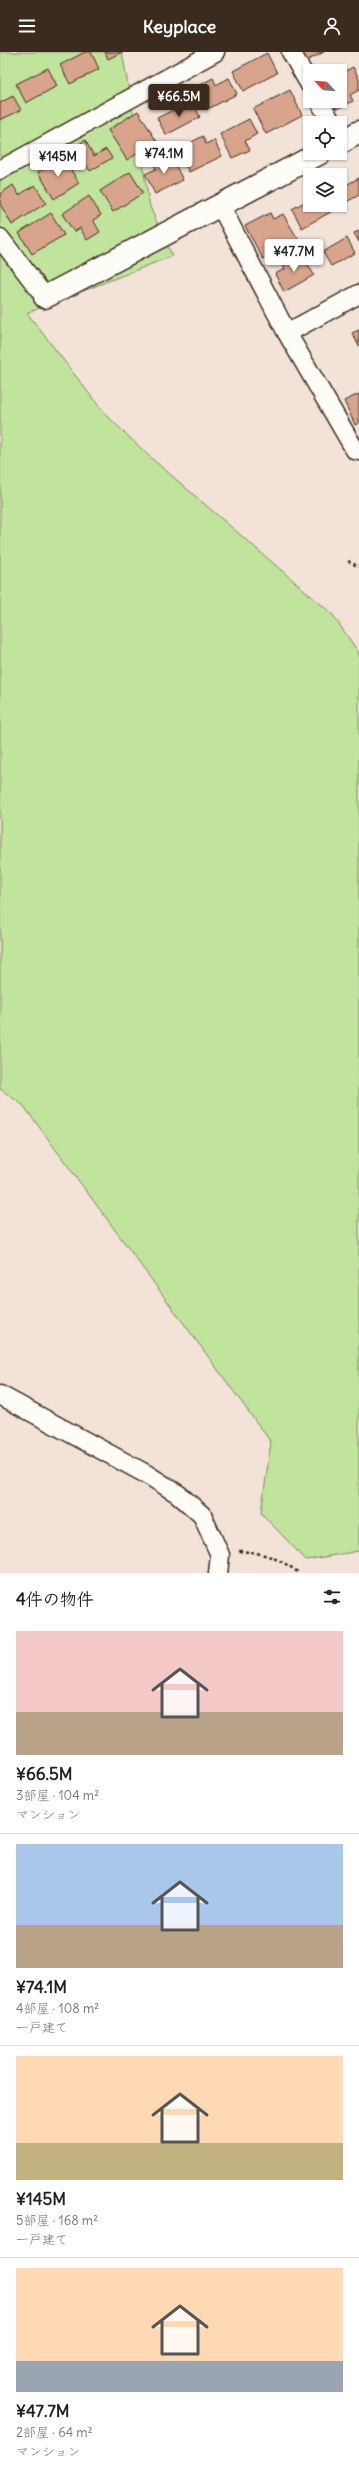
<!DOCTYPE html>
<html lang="ja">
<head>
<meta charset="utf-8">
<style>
	:root { --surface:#fff; --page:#f2f2f2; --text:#202124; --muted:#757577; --line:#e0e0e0; --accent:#3b2a1e }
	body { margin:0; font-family:Delius,"Klee One",sans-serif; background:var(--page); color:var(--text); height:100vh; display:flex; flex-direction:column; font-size:15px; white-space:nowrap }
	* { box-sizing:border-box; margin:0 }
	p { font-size:13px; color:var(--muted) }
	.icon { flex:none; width:22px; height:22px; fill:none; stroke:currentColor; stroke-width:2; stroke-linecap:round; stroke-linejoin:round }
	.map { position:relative; height:1521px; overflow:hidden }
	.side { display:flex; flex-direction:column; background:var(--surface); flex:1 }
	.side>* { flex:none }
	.needle { width:26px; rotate:296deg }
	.buttons { position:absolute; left:303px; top:12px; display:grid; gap:8px }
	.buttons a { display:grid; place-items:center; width:44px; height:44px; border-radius:0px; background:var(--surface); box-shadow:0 1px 3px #0004; font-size:20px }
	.price { position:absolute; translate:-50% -34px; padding:0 9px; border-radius:4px; background:#fff; color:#222; font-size:13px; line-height:26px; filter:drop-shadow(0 1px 2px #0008) }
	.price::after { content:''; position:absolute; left:50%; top:24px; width:12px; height:9px; margin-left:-6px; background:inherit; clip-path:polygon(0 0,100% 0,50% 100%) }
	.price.on { background:var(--accent); color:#fff }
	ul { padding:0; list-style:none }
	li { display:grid; align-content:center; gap:8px; height:212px; padding:0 16px }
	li+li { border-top:1px solid var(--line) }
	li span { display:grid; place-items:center; height:124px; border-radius:0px; color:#555 }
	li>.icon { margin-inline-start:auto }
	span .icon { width:72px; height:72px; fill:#fffc; stroke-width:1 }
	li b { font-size:17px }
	h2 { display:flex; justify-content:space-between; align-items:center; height:48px; padding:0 16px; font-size:17px }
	header { display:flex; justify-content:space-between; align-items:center; height:52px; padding:0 16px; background:var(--accent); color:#fff; font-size:18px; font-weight:800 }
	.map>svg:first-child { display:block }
</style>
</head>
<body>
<header><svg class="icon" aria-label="menu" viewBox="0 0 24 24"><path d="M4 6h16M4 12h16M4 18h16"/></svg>Keyplace<svg class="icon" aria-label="person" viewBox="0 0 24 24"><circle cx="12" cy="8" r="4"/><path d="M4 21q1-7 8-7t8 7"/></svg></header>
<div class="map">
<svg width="359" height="1521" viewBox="0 0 359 1521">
	<rect width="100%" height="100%" fill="#f2e2d7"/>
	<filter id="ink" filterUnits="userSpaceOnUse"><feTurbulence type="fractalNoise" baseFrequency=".025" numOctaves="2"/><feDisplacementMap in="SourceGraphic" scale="8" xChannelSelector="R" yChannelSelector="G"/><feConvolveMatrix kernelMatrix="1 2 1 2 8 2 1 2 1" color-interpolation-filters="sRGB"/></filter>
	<g filter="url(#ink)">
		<polygon fill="#c1e49d" stroke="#7e875e" points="0,0 122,0 150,155 172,204 27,261 105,362 150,405 332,562 359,601 359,1499 306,1508 261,1461 271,1390 23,1053 0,1037"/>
		<g fill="#d8a58c" stroke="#3b2a1e">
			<polygon points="85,0 91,0 99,17 70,32 60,13"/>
			<polygon points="105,0 122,0 108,7"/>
			<polygon points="301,0 324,0 306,9"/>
			<polygon points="267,1 277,21 243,39 233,19"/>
			<polygon points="353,15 359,27 359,38 350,43 353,49 337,57 332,49 340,49 340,22"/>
			<polygon points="48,16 57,34 26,51 16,32"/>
			<polygon points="213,26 216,33 229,26 237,42 206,58 194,36"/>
			<polygon points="290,38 302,63 266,82 253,57"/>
			<polygon points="13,44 21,58 0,68 0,51"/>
			<polygon points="192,49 200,65 166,83 157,66"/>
			<polygon points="138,59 157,90 127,108 108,78"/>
			<polygon points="249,67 257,82 245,89 250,98 232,106 220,82"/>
			<polygon points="203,84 206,92 214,88 222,104 189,120 181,105 190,100 186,93"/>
			<polygon points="85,88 94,104 106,97 112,106 90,119 75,95"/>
			<polygon points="170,103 183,128 155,142 145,122 156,117 153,111"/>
			<polygon points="63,105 79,131 54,147 38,120"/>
			<polygon points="130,120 143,141 113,160 100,139"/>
			<polygon points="340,123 346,133 359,126 359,143 341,153"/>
			<polygon points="13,133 19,143 35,133 46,151 12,173 0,152 0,142"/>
			<polygon points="89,144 101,163 93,168 100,180 87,188 80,176 74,180 62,162"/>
			<polygon points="310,147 310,153 334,153 336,157 302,176 292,157"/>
			<polygon points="51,161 64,183 32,202 19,181"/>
			<polygon points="270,161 273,167 283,162 298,187 263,207 245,174"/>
			<polygon points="359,179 359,190 354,181"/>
			<polygon points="347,186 355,201 331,214 323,200"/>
			<polygon points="301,201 314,223 284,240 275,222 285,217 282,211"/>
			<polygon points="359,278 359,294 352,281"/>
			<polygon points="359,342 359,371 355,373 344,349"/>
		</g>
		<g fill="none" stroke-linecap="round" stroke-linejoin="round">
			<g stroke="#3b2a1e" stroke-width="21">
				<g id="minor">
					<polyline points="291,0 310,33"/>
					<polyline points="319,49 332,71"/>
					<polyline points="0,118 215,0"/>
					<polyline points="220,153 287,281 355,398 359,399"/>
					<polyline points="0,186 45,245"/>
					<polyline points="287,281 359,242"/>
					<polyline points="0,1343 148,1423 178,1442 202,1463 220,1503 218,1521"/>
				</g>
			</g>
			<g stroke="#3b2a1e" stroke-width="25">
				<g id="tertiary">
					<polyline points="340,91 359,80"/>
					<polyline points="45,245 320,101"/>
				</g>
			</g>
			<g stroke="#3b2a1e" stroke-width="2.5" stroke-dasharray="3 3" stroke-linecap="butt">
				<polyline points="348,509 359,515"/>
				<path d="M239,1499C262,1500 281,1507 299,1521"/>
			</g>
			<use href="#minor" stroke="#fdfcf7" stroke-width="18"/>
			<use href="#tertiary" stroke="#fdfcf7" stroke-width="22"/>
		</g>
	</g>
</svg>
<div class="buttons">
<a><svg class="needle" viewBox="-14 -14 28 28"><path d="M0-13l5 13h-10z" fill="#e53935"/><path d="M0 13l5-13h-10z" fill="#757577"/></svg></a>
<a><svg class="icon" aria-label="locate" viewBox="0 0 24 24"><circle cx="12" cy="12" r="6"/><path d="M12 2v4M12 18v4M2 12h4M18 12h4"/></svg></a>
<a><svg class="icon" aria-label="layers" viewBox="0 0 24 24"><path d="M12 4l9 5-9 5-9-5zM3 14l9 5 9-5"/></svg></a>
</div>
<b class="price on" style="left:179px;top:66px">¥66.5M</b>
<b class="price" style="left:164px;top:123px">¥74.1M</b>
<b class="price" style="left:58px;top:126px">¥145M</b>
<b class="price" style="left:294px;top:221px">¥47.7M</b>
</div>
<section class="side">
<h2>4件の物件<svg class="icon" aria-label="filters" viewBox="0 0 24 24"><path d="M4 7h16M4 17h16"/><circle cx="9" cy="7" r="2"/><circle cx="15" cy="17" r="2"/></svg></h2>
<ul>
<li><span style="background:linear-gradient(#f6c9c9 65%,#b9a48a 0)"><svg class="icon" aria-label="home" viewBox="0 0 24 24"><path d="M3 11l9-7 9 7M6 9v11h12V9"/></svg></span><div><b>¥66.5M</b><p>3部屋 · 104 m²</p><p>マンション</p></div></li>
<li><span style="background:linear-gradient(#a9c7e8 65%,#b9a48a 0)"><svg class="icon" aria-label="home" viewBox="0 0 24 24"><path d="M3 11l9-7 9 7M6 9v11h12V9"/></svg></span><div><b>¥74.1M</b><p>4部屋 · 108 m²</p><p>一戸建て</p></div></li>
<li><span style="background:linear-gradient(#ffd9b3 70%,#c2b280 0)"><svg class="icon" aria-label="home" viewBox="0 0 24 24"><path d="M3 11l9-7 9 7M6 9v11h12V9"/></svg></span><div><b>¥145M</b><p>5部屋 · 168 m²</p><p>一戸建て</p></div></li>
<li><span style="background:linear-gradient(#ffd9b3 75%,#9aa5b1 0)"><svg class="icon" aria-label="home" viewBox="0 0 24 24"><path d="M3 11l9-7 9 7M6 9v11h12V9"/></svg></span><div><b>¥47.7M</b><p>2部屋 · 64 m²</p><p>マンション</p></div></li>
</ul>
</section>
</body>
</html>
